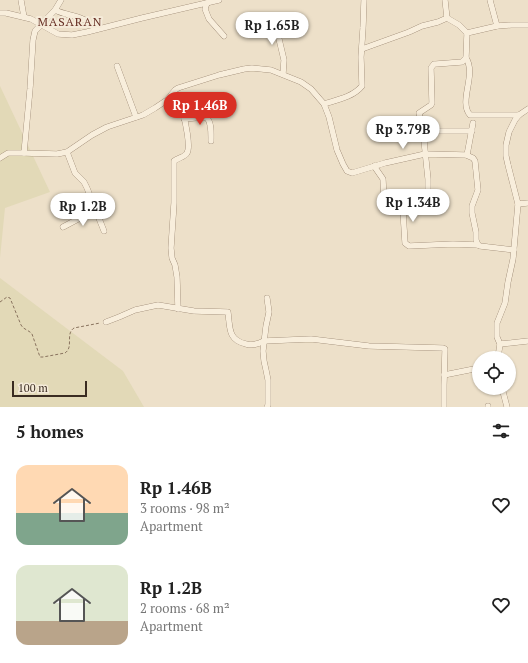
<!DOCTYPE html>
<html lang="en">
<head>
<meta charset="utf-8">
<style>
	:root { --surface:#fff; --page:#f2f2f2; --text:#222; --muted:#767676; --accent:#d93025 }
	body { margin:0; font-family:"PT Serif",serif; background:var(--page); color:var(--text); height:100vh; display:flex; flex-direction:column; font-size:15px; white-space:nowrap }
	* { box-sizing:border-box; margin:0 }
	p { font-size:13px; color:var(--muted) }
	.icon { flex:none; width:22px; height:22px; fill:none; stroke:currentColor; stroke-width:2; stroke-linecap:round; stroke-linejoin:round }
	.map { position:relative; height:407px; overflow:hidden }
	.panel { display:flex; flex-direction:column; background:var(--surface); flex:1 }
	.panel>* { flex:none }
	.fabs { position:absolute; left:472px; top:351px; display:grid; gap:8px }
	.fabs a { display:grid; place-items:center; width:44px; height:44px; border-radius:50%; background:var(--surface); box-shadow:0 1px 3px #0004; font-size:20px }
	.scale { position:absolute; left:12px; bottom:10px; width:75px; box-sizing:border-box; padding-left:4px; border:2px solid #3a2c21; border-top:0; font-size:11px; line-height:14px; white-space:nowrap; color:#3a2c21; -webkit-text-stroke:3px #f5ebd9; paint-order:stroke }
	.price { position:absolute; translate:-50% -34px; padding:0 9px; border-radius:14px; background:#fff; color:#222; font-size:13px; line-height:26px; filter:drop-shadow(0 1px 2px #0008) }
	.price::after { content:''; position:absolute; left:50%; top:24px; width:12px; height:9px; margin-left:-6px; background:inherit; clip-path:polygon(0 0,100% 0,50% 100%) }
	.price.active { background:var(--accent); color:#fff }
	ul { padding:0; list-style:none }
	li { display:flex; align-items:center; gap:12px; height:100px; padding:0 16px }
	li span { display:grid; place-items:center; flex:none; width:112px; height:80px; border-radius:12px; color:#555 }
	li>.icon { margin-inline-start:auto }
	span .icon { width:48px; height:48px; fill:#fffc; stroke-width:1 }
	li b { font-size:17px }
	h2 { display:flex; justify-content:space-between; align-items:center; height:48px; padding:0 16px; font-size:17px }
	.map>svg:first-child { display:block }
</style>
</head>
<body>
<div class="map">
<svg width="528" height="407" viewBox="0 0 528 407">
	<rect width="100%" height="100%" fill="#ede0c9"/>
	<g fill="#e2d9b7">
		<polygon points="0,86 50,192 5,208 0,258"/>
		<polygon points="0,278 123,371 144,407 0,407"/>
	</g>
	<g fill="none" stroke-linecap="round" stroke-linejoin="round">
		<g stroke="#89735e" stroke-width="6">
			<g id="street">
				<polyline points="21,0 24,17"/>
				<polyline points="61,0 55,10 35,31 33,40 30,89 24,153 57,154 67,152 92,135 107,127 143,115 155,108 167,100 175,90 178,88 219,75 244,69 252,68 271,70 301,82 311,89 324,104 329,117 337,150 343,164 347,171 352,173 385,163 425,154 466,155 473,158 475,161 478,190 472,206 472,213 476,232 476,240 478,245 480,246 514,250"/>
				<polyline points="490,0 497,26"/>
				<polyline points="207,3 205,9 209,19 224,36"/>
				<path d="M55,10C65,15 75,15 85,20"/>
				<polyline points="0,13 6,13 31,19 58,34 72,35 87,32 142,18 219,0"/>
				<polyline points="274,18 284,60 283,74"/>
				<polyline points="447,18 459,25 467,33"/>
				<polyline points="362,49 409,32 422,26 438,22 447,18 445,0"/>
				<path d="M466,58C477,75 458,101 470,115H519"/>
				<polyline points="117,66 136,117"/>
				<path d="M172,94C176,100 180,106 183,113C185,120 191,147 187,153C185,157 178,158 174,161V203L171,248L172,258L175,265L177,277L178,309"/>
				<path d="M324,104C337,100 353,97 362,86L361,57L363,28L364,0"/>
				<path d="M184,119L206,117C212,122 211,133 211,141"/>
				<polyline points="423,131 428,179 428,201"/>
				<polyline points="472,131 423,131 419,113 431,105 432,103 431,68 434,64 436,64 462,62 466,58 467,33 497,26 511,25 528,25"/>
				<polyline points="67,152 75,173 84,182 87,188 104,231"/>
				<polyline points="467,155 473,123"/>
				<polyline points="0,158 8,153 24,153"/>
				<polyline points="374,166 383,179 384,201 387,206 400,208 403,211 405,243 409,246 453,244 478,245"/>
				<polyline points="518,204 528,203"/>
				<polyline points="63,227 95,210"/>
				<path d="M106,322L119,317L135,310L158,305L194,311L228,312C230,328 228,340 246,344C253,346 258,344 264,341L311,339L369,346L443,348L445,349L444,385V407"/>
				<polyline points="500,344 528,341"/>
				<polyline points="496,358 499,351 500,344 497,337 497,323 505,303 508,282 513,259 518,204 508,165 506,156 506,145 509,132 515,120 519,115 528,109"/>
				<polyline points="444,375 479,368"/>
				<polyline points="502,388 507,407"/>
				<polyline points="488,406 488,407"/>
				<polyline points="267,407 268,405 268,380 266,370 264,361 263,351 266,326 269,312 267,298"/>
			</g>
		</g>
		<path stroke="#89735e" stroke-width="1" stroke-dasharray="3 2" stroke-linecap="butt" d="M0,302L7,297L10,298L21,325C24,330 29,330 32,334L40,357H43L65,353C74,347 65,334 74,328L100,323"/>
		<use href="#street" stroke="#f8eedc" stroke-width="5.5"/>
	</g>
	<g text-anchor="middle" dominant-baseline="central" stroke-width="4" stroke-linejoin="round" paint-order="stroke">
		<g font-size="12" letter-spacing="1" fill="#652d22" stroke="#f5ebd9">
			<text x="70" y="21">MASARAN</text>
		</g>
	</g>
</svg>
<div class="fabs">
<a><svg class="icon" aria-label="locate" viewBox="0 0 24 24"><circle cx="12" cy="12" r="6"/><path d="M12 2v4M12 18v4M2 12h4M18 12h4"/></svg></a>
</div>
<div class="scale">100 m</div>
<b class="price" style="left:272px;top:46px">Rp 1.65B</b>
<b class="price active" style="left:200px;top:126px">Rp 1.46B</b>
<b class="price" style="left:403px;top:150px">Rp 3.79B</b>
<b class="price" style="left:413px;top:223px">Rp 1.34B</b>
<b class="price" style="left:83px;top:227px">Rp 1.2B</b>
</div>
<section class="panel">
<h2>5 homes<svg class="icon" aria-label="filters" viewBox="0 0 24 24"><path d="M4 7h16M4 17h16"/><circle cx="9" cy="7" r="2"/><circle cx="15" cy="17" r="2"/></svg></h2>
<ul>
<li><span style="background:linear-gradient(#ffd9b3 60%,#7fa58c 0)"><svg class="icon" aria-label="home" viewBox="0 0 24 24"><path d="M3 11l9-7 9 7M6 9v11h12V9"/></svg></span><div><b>Rp 1.46B</b><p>3 rooms · 98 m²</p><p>Apartment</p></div><svg class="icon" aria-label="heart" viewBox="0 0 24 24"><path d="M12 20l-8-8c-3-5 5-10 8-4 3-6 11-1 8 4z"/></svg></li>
<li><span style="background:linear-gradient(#dfe7d0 70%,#b9a48a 0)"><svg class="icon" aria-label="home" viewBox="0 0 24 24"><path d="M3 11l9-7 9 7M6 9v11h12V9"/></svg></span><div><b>Rp 1.2B</b><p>2 rooms · 68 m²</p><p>Apartment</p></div><svg class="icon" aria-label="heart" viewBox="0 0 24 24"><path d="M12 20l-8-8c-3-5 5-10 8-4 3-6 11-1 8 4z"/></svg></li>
</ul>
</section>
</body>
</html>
